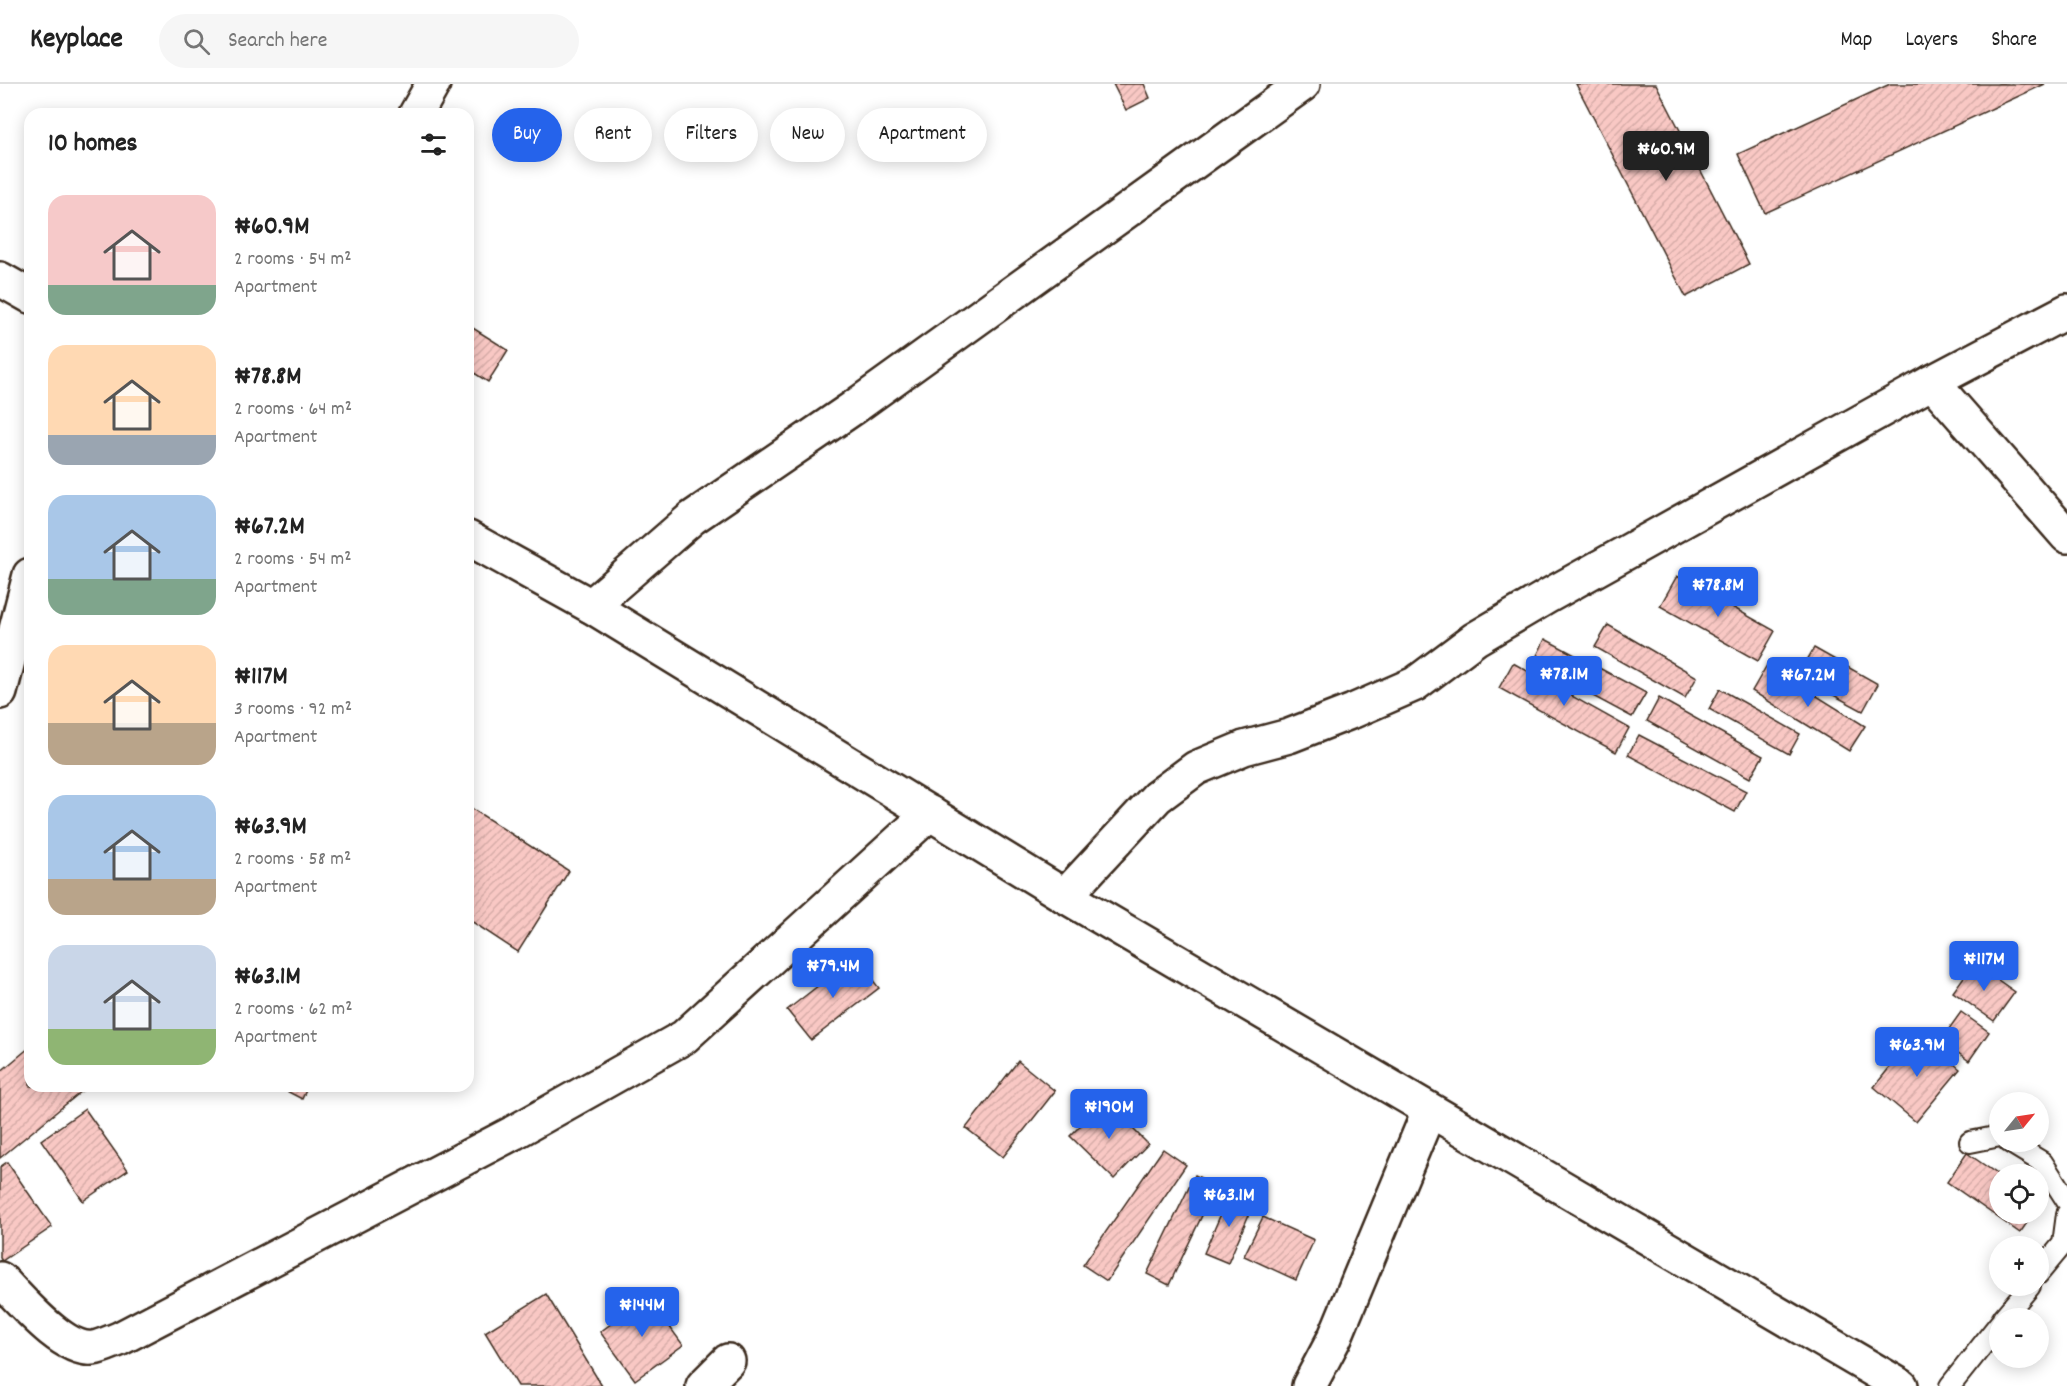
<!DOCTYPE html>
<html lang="en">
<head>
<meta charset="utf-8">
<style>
	:root { --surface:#fff; --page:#f6f6f6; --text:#222; --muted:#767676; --line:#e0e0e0; --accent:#2563eb }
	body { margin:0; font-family:Dekko,sans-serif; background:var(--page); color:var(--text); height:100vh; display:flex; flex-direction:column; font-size:22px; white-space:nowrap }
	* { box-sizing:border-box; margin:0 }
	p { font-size:20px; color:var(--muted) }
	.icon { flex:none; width:33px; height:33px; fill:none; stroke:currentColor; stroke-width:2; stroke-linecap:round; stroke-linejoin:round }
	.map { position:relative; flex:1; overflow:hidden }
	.details { position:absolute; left:24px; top:24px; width:450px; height:984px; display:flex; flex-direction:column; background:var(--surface); border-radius:18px; box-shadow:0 3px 15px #0003 }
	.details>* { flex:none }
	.top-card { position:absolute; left:492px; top:24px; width:570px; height:54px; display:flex; gap:12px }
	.needle { width:39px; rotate:60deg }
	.controls { position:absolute; left:1989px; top:1008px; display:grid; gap:12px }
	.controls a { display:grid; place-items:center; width:60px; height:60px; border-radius:50%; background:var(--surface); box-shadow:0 3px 15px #0003; font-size:30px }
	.price { position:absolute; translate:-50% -51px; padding:0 14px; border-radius:6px; background:var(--accent); color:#fff; font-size:20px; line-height:39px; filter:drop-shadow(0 2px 3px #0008) }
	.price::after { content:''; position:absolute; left:50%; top:36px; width:18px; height:14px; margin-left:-9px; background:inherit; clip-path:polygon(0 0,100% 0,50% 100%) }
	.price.current { background:#222; color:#fff }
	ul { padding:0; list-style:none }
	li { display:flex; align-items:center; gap:18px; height:150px; padding:0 24px }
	li span { display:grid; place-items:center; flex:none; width:168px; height:120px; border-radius:18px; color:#555 }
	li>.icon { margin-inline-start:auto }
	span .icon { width:72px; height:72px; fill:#fffc; stroke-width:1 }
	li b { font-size:26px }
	h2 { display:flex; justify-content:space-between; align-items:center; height:72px; padding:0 24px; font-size:26px }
	.pill { padding:0 21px; border-radius:27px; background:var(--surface); box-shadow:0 3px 15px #0003; font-size:21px; line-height:54px }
	.pill.current { background:var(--accent); color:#fff }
	header { display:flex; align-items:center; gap:36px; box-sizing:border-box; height:84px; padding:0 30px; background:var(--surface); border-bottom:2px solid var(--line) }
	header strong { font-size:28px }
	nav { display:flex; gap:33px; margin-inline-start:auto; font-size:21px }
	.search { width:420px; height:54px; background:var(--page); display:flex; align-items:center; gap:15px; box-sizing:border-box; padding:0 21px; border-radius:33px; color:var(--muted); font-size:22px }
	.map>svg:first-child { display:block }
</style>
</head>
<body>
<header>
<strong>Keyplace</strong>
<div class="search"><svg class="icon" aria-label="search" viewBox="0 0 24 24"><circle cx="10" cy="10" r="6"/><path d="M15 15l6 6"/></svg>Search here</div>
<nav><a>Map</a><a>Layers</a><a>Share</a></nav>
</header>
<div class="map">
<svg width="2067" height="1302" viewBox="0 0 2067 1302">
	<defs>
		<pattern id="building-hatch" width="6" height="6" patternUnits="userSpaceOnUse" patternTransform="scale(1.5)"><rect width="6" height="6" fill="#f9c8c4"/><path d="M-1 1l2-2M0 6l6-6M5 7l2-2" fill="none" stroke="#d6aca8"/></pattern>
	</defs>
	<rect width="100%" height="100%" fill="#fff"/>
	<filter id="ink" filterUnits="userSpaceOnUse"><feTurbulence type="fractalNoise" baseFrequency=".0167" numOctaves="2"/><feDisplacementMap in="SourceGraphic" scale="12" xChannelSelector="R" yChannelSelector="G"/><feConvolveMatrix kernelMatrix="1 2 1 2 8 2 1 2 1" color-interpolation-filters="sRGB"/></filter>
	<g filter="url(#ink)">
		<g fill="url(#building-hatch)" stroke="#3b2a1e" stroke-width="1.5">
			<polygon points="1113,0 1144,0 1150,14 1126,26"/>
			<polygon points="1576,0 1656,0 1749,180 1686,213"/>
			<polygon points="1890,0 2045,0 1765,129 1738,70"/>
			<polygon points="468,241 508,266 488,298 468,285"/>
			<polygon points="1677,492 1775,547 1758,577 1660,522"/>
			<polygon points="1608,541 1697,593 1685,614 1595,563"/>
			<polygon points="1545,555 1646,609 1632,633 1533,580"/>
			<polygon points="1814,564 1878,600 1863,627 1798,592"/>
			<polygon points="1513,579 1629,644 1616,668 1499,604"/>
			<polygon points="1767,581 1865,642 1849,667 1752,607"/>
			<polygon points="1720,605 1800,650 1789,670 1709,625"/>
			<polygon points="1659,614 1763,672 1750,694 1647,637"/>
			<polygon points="1639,651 1746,707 1735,728 1628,671"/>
			<polygon points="468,722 569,787 518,868 468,835"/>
			<polygon points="855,873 879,904 811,956 787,926"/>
			<polygon points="1974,879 2015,908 1994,937 1953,908"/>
			<polygon points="1961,928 1989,948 1969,977 1941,956"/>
			<polygon points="1917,949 1960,985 1916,1038 1874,1003"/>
			<polygon points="30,963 30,1002 88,1002 0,1074 0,988"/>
			<polygon points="1018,977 1055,1007 1003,1073 966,1044"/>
			<polygon points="277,1002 308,1002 302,1015"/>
			<polygon points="1105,1017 1148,1060 1114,1095 1070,1052"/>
			<polygon points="85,1025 128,1086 83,1117 41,1056"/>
			<polygon points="1163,1065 1186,1081 1107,1197 1083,1181"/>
			<polygon points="1967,1069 2000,1092 2000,1130 2033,1130 2020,1149 1947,1098"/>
			<polygon points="7,1078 52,1143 2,1177 0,1174 0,1083"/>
			<polygon points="1195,1091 1216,1102 1169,1201 1147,1190"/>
			<polygon points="1230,1109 1254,1119 1228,1179 1204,1169"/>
			<polygon points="1263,1133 1314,1156 1296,1196 1244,1172"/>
			<polygon points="546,1210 602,1302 518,1302 485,1248"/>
			<polygon points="648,1213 683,1261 635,1296 600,1248"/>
		</g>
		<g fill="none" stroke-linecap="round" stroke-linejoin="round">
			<g stroke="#3b2a1e" stroke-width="24">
				<g id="service">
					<polyline points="1970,1058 2000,1052"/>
					<polyline points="2009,1058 2042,1078 2067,1117"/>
					<polyline points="2038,1190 2063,1160 2067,1130"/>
					<polyline points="2003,1234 2030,1202"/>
					<polyline points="1950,1302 2000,1239"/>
				</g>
			</g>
			<g stroke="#3b2a1e" stroke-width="38">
				<g id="minor">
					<polyline points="416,30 433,0"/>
					<polyline points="1932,298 2067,452"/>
					<polyline points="591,522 692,434 853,324 1303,0"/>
					<polyline points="0,608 30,491"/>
					<polyline points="1065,812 1157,713 1196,684 1244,664 1289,652 1353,627 1415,600 1475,555 1548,512 1932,298 2067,227"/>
					<path d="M0,1195C20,1215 63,1268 93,1264C101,1263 111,1258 119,1255L513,1049L684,953L930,729"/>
					<polyline points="703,1302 728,1277"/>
					<polyline points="1309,1302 1335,1253 1429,1027"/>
				</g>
			</g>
			<g stroke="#3b2a1e" stroke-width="38">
				<g id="secondary">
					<polyline points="0,195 30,212"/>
					<polyline points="468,454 591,522 1065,812 1901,1302"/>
				</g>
			</g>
			<use href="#service" stroke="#fff" stroke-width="20"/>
			<use href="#minor" stroke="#fff" stroke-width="33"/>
			<use href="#secondary" stroke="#fff" stroke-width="33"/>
		</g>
	</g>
</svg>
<div class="controls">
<a><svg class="needle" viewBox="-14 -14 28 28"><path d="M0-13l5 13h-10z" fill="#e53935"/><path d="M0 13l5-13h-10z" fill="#767676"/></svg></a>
<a><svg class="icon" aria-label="locate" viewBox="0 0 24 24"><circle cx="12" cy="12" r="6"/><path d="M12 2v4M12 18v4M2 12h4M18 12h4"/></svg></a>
<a>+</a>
<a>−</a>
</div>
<b class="price current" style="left:1666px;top:98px">₦60.9M</b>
<b class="price" style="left:1718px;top:534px">₦78.8M</b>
<b class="price" style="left:1564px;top:623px">₦78.1M</b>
<b class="price" style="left:1808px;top:624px">₦67.2M</b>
<b class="price" style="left:1984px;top:908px">₦117M</b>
<b class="price" style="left:833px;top:915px">₦79.4M</b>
<b class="price" style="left:1917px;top:994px">₦63.9M</b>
<b class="price" style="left:1109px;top:1056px">₦190M</b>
<b class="price" style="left:1229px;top:1144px">₦63.1M</b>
<b class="price" style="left:642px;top:1254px">₦144M</b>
<div class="top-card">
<a class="pill current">Buy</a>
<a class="pill">Rent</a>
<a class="pill">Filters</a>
<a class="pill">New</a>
<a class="pill">Apartment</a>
</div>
<section class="details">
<h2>10 homes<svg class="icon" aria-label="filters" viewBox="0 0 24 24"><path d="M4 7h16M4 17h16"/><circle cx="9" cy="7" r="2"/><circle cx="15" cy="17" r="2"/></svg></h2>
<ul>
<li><span style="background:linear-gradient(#f6c9c9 75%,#7fa58c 0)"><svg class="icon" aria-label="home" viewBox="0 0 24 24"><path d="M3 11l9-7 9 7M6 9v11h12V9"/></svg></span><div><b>₦60.9M</b><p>2 rooms · 54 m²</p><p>Apartment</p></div></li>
<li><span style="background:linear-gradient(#ffd9b3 75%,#9aa5b1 0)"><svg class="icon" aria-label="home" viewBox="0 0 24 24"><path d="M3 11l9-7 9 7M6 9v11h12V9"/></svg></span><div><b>₦78.8M</b><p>2 rooms · 64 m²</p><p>Apartment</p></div></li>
<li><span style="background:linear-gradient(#a9c7e8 70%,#7fa58c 0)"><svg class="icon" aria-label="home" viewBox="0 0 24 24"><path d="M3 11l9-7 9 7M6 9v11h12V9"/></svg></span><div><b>₦67.2M</b><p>2 rooms · 54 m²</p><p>Apartment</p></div></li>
<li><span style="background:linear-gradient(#ffd9b3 65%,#b9a48a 0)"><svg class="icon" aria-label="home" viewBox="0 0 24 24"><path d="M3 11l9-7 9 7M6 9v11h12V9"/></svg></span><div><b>₦117M</b><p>3 rooms · 92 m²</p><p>Apartment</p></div></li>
<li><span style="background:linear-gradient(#a9c7e8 70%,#b9a48a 0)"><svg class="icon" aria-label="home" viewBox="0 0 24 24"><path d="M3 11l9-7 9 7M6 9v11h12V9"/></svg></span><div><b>₦63.9M</b><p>2 rooms · 58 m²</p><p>Apartment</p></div></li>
<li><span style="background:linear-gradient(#c9d6e8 70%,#8fb573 0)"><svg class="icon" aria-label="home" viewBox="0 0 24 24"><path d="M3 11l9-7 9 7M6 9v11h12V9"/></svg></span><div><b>₦63.1M</b><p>2 rooms · 62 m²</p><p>Apartment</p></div></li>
</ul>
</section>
</div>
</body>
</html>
